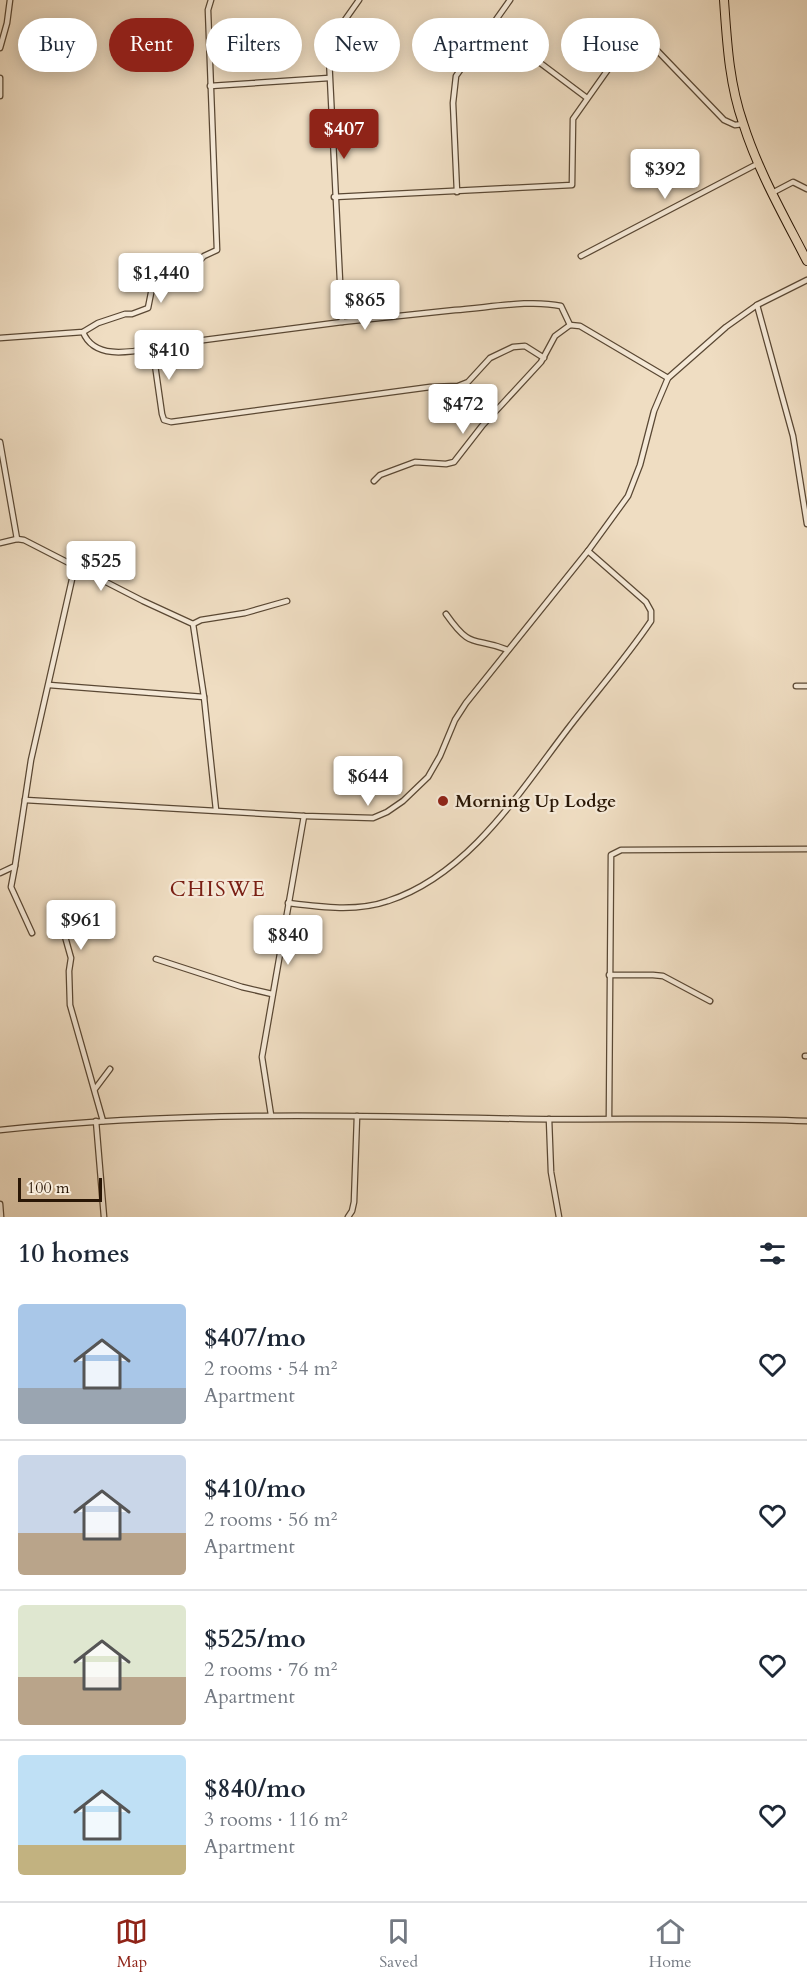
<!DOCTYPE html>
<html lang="en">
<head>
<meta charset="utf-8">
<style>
	:root { --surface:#fff; --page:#f6f6f7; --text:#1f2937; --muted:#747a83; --line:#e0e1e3; --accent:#8f2418 }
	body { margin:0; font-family:Cardo,serif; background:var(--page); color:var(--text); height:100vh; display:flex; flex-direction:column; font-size:22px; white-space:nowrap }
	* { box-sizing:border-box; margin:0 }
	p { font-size:20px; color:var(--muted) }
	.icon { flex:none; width:33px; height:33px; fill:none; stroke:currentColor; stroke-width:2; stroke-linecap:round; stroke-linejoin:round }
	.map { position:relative; height:1217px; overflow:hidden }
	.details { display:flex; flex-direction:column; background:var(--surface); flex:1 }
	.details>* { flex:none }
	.hud { position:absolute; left:18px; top:18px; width:771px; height:54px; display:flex; gap:12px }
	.scale { position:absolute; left:18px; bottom:15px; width:84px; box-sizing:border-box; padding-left:6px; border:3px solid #291605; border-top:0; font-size:16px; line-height:21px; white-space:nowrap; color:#291605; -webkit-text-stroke:4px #f5e9d7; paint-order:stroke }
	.price { position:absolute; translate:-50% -51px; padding:0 14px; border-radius:6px; background:#fff; color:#222; font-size:20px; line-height:39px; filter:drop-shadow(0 2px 3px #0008) }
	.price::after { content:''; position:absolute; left:50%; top:36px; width:18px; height:14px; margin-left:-9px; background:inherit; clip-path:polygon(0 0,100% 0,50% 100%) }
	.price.on { background:var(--accent); color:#fff }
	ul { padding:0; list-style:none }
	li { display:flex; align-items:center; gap:18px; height:150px; padding:0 18px }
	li+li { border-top:2px solid var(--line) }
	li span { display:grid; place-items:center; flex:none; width:168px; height:120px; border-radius:6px; color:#555 }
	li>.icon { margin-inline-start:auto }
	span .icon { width:72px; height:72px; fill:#fffc; stroke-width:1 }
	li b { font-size:26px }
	h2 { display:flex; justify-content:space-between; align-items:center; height:72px; padding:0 18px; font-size:26px }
	.chip { padding:0 21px; border-radius:27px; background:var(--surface); box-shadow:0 3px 15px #0003; font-size:21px; line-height:54px }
	.chip.on { background:var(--accent); color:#fff }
	.tab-bar { display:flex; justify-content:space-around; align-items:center; height:84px; border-top:2px solid var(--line); background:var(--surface); font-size:16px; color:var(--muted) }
	.tab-bar a { display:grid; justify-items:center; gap:3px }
	.tab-bar .on { color:var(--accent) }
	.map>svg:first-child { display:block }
</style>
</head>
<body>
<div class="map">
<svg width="807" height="1217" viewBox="0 0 807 1217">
	<rect width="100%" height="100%" fill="#efddc2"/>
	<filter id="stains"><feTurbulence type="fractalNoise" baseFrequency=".00333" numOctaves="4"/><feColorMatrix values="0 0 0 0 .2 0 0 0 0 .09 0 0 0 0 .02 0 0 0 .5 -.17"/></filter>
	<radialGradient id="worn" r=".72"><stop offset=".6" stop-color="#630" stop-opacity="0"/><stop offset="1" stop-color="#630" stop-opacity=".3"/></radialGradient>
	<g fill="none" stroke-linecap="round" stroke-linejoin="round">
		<g stroke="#5a4834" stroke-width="7">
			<g id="street">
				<polyline points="491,26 587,98"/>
				<polyline points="0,48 7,23 10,0"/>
				<polyline points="0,78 0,96"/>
				<polyline points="210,86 329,78"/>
				<polyline points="457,192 453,103 456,76 510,0"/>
				<polyline points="772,193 793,182 807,189"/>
				<polyline points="334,197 572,185 573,119 626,44 632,36 637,34 648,41 724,120 735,125 743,124"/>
				<polyline points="581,256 759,163"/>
				<polyline points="757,305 793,436 807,524"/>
				<polyline points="342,322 329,58 335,34 359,0"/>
				<path d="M83,332C94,360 131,352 154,348"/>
				<polyline points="0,338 83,332 98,323 125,314 132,314 148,308 152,288 155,284 182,280 204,256 217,250 208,10 211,0"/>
				<path d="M544,358L525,346L513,347L490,358L468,382L458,386L430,387L171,422L164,420L162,414L153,351L154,348L158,346L342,322L455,310C487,308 530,299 561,306L570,325"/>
				<polyline points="0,442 17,539"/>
				<polyline points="374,481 380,475 415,462 446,464 454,462 482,426 541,362 555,336 570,325 580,326 668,378"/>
				<polyline points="0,543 17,539 24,540 143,601 193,624 204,697 216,810"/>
				<path d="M446,614C472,651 473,636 508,650"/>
				<polyline points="193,624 201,620 245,613 287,601"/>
				<polyline points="49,685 204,697"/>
				<polyline points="796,686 807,686"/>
				<polyline points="25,800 304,816 373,818 387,812 403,801 428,777 440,756 455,720 466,703 588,551 628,496 640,465 654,411 668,378 726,327 757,305 807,280"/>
				<polyline points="15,866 11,887 32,933"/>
				<polyline points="0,873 15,866 31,760 75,566"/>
				<path d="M288,903C320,907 357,912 388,901C470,874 520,791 570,726C597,691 626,658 651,621V611L646,602L588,551"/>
				<polyline points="64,933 71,958 69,971 70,1005 103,1121"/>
				<polyline points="156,959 242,987 272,994"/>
				<polyline points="609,975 653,975 663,976 710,1001"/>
				<polyline points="805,1056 807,1056"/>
				<polyline points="95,1089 110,1069"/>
				<polyline points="271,1115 262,1057 304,816"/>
				<polyline points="609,1118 611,855 621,850 807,849"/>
				<polyline points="549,1119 551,1172 559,1217"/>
				<polyline points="96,1121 104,1217"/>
				<path d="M0,1130C175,1111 350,1115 526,1119C619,1120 713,1117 807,1121"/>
				<polyline points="0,1204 1,1217"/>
				<polyline points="348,1217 352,1211 354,1202 357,1116"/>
			</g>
		</g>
		<g stroke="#291605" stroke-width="10">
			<path id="highway" d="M724,0C727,42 729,83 743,123C758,171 784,216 807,261"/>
		</g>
		<use href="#street" stroke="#f5e9d7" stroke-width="4.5"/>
		<use href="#highway" stroke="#efddc2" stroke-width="8"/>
	</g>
	<circle fill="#8f2418" stroke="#f5e9d7" stroke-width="2" cx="443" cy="801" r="6"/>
	<g text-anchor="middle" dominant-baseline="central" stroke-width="4.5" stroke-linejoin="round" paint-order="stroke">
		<g font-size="18" font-weight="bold" fill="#291605" stroke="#f5e9d7" text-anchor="start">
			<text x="455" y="801">Morning Up Lodge</text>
		</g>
		<g font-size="21" letter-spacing="1.5" fill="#7a1f14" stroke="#f5e9d7">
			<text x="218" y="889">CHISWE</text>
		</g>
	</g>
	<rect width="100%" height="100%" filter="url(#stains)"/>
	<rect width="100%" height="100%" fill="url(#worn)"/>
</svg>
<div class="scale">100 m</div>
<b class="price on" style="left:344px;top:160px">$407</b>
<b class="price" style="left:665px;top:200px">$392</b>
<b class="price" style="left:161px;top:304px">$1,440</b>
<b class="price" style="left:365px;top:331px">$865</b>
<b class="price" style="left:169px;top:381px">$410</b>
<b class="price" style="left:463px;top:435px">$472</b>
<b class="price" style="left:101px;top:592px">$525</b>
<b class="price" style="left:368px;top:807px">$644</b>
<b class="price" style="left:81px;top:951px">$961</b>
<b class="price" style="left:288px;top:966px">$840</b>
<div class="hud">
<a class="chip">Buy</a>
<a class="chip on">Rent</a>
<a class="chip">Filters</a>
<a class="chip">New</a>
<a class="chip">Apartment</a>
<a class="chip">House</a>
</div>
</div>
<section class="details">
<h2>10 homes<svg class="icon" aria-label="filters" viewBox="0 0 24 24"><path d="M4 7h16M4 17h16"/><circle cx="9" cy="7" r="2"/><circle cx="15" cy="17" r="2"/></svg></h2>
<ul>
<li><span style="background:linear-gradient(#a9c7e8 70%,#9aa5b1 0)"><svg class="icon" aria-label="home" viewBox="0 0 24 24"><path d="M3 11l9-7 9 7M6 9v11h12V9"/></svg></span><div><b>$407/mo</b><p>2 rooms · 54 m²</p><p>Apartment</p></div><svg class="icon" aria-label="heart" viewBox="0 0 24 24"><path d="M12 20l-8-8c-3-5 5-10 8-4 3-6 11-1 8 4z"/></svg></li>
<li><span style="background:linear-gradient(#c9d6e8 65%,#b9a48a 0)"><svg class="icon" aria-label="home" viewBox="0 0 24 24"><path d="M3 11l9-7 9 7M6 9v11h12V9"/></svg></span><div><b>$410/mo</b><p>2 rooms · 56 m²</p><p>Apartment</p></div><svg class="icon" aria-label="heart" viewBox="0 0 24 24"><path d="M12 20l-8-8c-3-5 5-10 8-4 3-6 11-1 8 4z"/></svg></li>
<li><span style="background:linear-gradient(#dfe7d0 60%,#b9a48a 0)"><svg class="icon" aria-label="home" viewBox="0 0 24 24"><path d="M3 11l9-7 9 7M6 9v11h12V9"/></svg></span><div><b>$525/mo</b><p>2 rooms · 76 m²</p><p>Apartment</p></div><svg class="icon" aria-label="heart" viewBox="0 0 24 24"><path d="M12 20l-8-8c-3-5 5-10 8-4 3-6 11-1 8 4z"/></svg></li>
<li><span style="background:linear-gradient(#bfe0f5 75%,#c2b280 0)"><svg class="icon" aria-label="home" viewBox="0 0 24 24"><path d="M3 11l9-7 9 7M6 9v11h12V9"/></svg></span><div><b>$840/mo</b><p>3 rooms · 116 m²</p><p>Apartment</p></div><svg class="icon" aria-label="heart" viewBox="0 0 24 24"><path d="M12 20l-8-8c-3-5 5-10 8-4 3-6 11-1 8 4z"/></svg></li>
</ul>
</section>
<nav class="tab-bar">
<a class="on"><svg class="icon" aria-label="map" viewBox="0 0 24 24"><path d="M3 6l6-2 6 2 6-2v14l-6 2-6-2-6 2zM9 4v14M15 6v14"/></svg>Map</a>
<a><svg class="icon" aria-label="saved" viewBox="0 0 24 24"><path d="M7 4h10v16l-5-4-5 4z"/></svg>Saved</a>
<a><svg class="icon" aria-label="home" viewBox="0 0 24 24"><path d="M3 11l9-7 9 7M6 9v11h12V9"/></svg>Home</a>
</nav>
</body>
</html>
